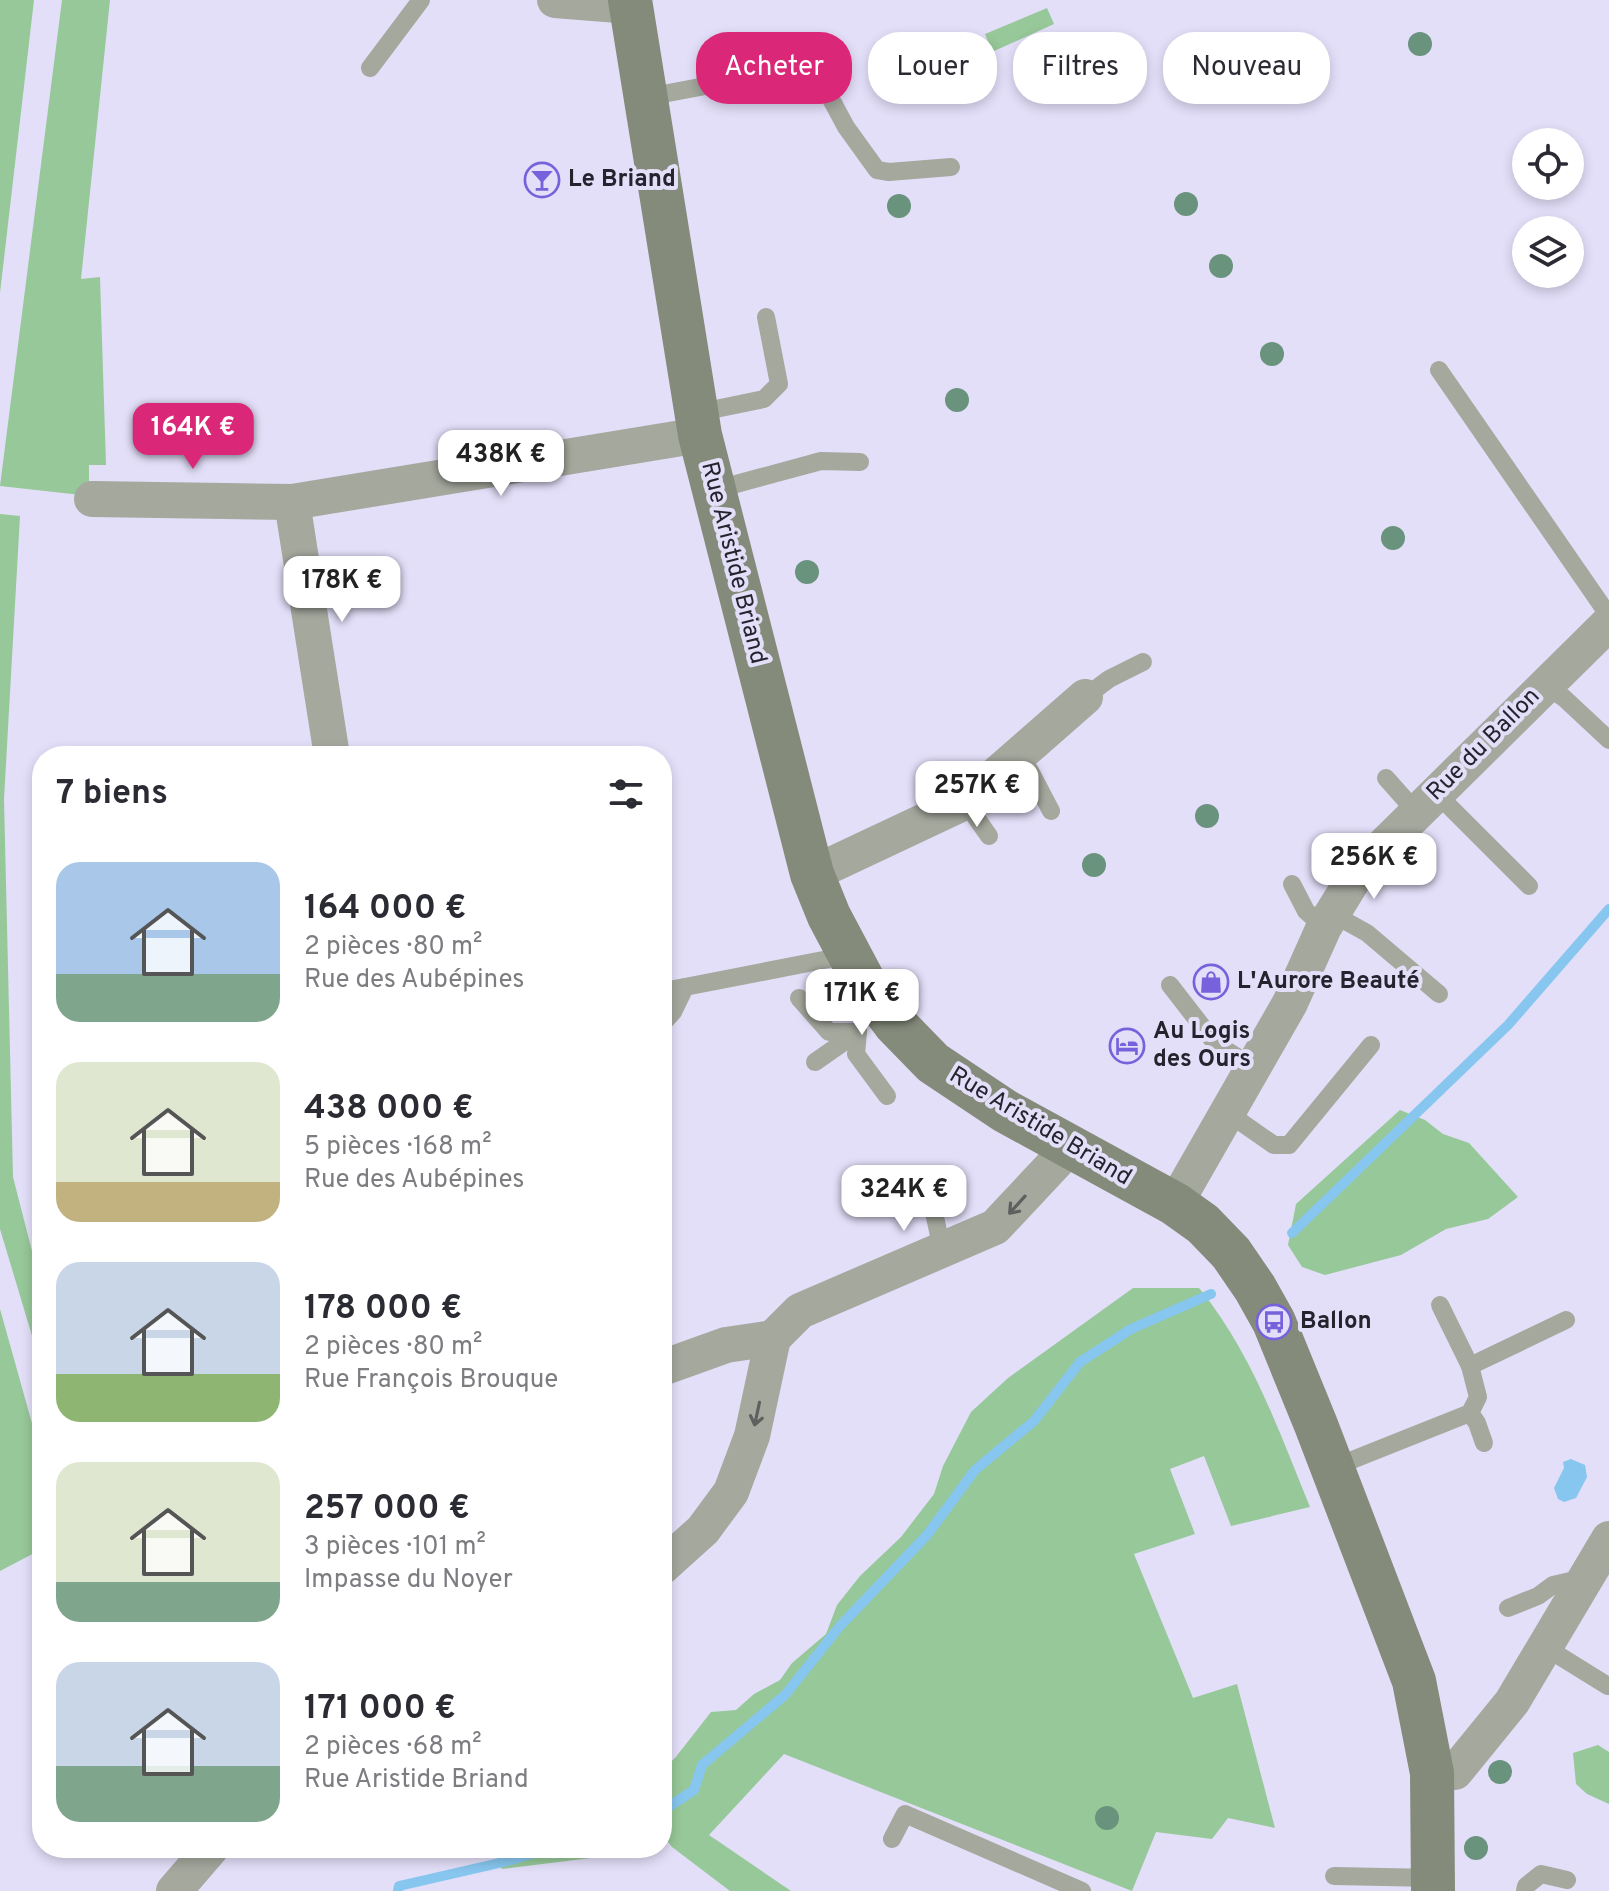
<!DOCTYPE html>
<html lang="fr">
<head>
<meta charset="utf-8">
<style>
	:root { --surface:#fff; --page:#f2f2f3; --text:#2b2b33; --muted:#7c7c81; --accent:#db2777 }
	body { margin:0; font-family:Overpass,sans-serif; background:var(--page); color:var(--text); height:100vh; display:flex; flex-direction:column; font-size:30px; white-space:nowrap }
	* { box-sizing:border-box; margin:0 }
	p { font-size:26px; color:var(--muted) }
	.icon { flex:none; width:44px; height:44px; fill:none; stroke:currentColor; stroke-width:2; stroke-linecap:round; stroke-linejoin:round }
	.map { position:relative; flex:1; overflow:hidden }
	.details { position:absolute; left:32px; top:746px; width:640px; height:1112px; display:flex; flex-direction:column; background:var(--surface); border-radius:32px; box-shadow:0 4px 12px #0003 }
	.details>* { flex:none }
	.guide { position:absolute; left:696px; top:32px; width:760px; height:72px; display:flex; gap:16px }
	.buttons { position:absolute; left:1512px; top:128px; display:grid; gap:16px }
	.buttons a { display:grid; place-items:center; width:72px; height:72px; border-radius:50%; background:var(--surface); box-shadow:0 4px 12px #0003; font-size:40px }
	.price { position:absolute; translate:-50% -68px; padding:0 18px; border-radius:16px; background:#fff; color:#222; font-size:26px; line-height:52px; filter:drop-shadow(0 2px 4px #0008) }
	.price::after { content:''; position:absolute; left:50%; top:48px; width:24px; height:18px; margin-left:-12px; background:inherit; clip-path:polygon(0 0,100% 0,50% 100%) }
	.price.active { background:var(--accent); color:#fff }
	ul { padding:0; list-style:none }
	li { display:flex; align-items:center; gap:24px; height:200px; padding:0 24px }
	li span { display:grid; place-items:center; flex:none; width:224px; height:160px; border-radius:24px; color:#555 }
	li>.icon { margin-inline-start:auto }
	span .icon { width:96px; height:96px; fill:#fffc; stroke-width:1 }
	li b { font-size:34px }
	h2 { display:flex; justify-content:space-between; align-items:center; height:96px; padding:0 24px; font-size:34px }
	.tag { padding:0 28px; border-radius:32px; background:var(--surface); box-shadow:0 4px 12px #0003; font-size:28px; line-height:72px }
	.tag.active { background:var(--accent); color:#fff }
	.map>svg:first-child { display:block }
</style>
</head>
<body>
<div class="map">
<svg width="1609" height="1891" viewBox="0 0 1609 1891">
	<rect width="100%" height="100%" fill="#e3dff9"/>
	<g fill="#97c899">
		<polygon points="0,0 34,0 0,293"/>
		<polygon points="62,0 110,0 81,279 100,277 106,465 89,465 89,490 81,495 0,486"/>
		<polygon points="1047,8 1054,24 992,52 985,34"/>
		<polygon points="0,514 20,516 4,799 13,1177 42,1290 42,1369 0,1229"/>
		<polygon points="1400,1110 1425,1120 1443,1134 1469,1143 1518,1197 1488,1219 1446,1229 1401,1255 1325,1275 1302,1267 1288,1245 1296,1204"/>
		<path d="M1133,1288H1199C1251,1351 1279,1431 1310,1507L1231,1526L1204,1456L1170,1469L1195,1534L1134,1554L1193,1698L1237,1684L1275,1828L1228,1818L1212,1839L1156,1832L1132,1891L784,1754L709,1835L791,1891H730L672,1847L662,1834V1770L675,1758L711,1712L736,1710L754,1694L780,1680L792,1663L826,1634L837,1605L860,1576L901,1537L934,1494L943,1466L971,1412L1008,1378Z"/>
		<polygon points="0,1309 42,1459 42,1549 0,1571"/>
		<polygon points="1598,1745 1609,1752 1609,1804 1587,1794 1576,1784 1573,1753"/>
		<polygon points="492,1848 641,1848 591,1858 502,1869"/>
	</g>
	<polygon fill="#87c6ef" points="1571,1459 1585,1465 1587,1477 1576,1498 1564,1502 1558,1499 1554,1488 1564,1468 1563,1462"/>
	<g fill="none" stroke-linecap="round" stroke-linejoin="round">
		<g stroke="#87c6ef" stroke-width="10">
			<polyline points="1292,1233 1508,1025 1609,909"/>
			<polyline points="662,1811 694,1790 702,1765 785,1695 840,1626 927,1535 975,1470 1034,1421 1080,1362 1131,1329 1211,1294"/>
			<polyline points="398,1891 399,1886 508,1861 550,1848"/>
		</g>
		<g stroke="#a4a89d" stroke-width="18">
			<polyline points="370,68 421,0"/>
			<polyline points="647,97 753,77 803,73 816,78 825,88 846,127 877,170 889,172 951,167"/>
			<polyline points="1439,370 1609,616"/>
			<polyline points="696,413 764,399 779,384 766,317"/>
			<polyline points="714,490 821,461 860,462"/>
			<polyline points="1545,685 1564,698 1609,740"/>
			<polyline points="1085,697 1109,679 1143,662"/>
			<polyline points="1014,759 1030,771 1051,811"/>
			<polyline points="1386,778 1417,813"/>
			<polyline points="1436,793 1529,886"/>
			<polyline points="965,802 989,836"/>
			<polyline points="1292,884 1306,911 1324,927"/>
			<polyline points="1331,913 1367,933 1439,994"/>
			<polyline points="1170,985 1215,1043 1253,1067"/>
			<polyline points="662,991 685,987"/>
			<polyline points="799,998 829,1032 858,1032 856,1054 887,1096"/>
			<polyline points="662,1024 673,1012 685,987 849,955"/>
			<polyline points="815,1062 858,1032"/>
			<polyline points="1228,1113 1274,1145 1289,1145 1371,1045"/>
			<polyline points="933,1208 942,1249"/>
			<polyline points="1470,1366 1566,1320"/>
			<polyline points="1470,1413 1477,1423 1484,1443"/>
			<polyline points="1332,1468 1470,1413 1478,1397 1470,1366 1440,1305"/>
			<polyline points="1508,1608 1538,1596 1553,1585 1583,1578"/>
			<polyline points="1545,1647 1608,1686"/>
			<polyline points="892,1839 905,1814 1082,1891"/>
			<polyline points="1334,1876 1433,1878"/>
			<polyline points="1525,1891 1526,1886 1541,1874 1567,1880"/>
		</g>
		<g stroke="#a4a89d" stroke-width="36">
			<polyline points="555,0 631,6"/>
			<polyline points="92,499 292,502 700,435"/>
			<polyline points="292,502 332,756"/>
			<polyline points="812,874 965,802 1085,697"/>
			<polyline points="1175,1204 1290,1003 1324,927 1359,870 1609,623"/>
			<polyline points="662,1368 726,1345 773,1338 800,1311 995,1227 1056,1162 1067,1145"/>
			<polyline points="662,1567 703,1530 731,1492 752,1436 773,1338"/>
			<polyline points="1432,1773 1455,1772 1512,1702 1609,1539"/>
			<polyline points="174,1891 211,1848"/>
		</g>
		<polyline stroke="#858b7b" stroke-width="44" points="630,0 700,435 812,874 829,916 864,982 895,1024 933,1063 1005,1111 1175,1204 1203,1224 1231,1253 1255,1288 1274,1322 1316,1425 1414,1681 1432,1773 1433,1891"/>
	</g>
	<g fill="#6a937d">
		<circle cx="1420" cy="44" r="12"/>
		<circle cx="1186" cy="204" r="12"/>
		<circle cx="899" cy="206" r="12"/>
		<circle cx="1221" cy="266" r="12"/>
		<circle cx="1272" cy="354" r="12"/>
		<circle cx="957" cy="400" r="12"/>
		<circle cx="1393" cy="538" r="12"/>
		<circle cx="807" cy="572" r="12"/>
		<circle cx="1207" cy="816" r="12"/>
		<circle cx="1094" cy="865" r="12"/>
		<circle cx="1500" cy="1772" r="12"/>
		<circle cx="1107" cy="1818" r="12"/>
		<circle cx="1476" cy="1848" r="12"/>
	</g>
	<defs><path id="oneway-shaft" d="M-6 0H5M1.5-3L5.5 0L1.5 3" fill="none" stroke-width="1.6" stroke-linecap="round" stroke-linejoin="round" transform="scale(2)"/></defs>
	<g stroke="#5e5f5f">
		<use href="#oneway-shaft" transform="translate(1017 1205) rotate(132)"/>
		<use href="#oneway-shaft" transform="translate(757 1414) rotate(102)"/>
	</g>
	<defs>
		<g id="bar-ring" transform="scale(1.8)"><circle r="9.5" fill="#e3dff9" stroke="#7862dc" stroke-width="1.5"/><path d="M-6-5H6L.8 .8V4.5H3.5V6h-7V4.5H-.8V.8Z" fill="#7862dc"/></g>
		<g id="shop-ring" transform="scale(1.8)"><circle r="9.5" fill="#e3dff9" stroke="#7862dc" stroke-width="1.5"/><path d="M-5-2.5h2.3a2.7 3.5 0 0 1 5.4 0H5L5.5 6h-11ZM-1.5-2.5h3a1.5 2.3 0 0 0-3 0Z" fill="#7862dc"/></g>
		<g id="hotel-ring" transform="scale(1.8)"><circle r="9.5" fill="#e3dff9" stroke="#7862dc" stroke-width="1.5"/><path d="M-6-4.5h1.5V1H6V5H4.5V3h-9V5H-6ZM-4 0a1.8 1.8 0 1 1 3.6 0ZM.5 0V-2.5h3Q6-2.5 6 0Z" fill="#7862dc"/></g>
		<g id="bus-ring" transform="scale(1.8)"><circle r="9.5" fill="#e3dff9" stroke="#7862dc" stroke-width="1.5"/><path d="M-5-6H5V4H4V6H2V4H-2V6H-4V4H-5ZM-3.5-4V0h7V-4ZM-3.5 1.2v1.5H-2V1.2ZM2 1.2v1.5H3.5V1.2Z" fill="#7862dc"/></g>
	</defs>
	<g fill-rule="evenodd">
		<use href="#bar-ring" x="542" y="180"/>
		<use href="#shop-ring" x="1211" y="982"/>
		<use href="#hotel-ring" x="1127" y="1046"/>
		<use href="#bus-ring" x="1274" y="1322"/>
	</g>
	<g text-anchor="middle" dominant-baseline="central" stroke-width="8" stroke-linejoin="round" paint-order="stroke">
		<g font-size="24" font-weight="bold" fill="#25232d" stroke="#e3dff9" text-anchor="start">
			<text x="568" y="180">Le Briand</text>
			<text x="1237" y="982">L'Aurore Beauté</text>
			<text x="1153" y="1032">Au Logis<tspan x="1153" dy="28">des Ours</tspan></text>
			<text x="1300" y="1322">Ballon</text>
		</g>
		<g font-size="24" fill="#25232d" stroke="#e3dff9">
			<text transform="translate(733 563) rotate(76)">Rue Aristide Briand</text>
			<text transform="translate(1484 745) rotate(-45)">Rue du Ballon</text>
			<text transform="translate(1040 1127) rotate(31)">Rue Aristide Briand</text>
		</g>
	</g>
</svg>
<div class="buttons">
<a><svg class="icon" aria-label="locate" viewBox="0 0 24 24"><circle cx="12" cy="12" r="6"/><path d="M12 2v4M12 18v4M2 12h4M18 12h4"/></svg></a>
<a><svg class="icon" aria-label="layers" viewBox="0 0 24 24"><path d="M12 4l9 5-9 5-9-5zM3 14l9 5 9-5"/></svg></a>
</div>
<b class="price active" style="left:193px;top:471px">164K €</b>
<b class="price" style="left:501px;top:498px">438K €</b>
<b class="price" style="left:342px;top:624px">178K €</b>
<b class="price" style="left:977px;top:829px">257K €</b>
<b class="price" style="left:1374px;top:901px">256K €</b>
<b class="price" style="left:862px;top:1037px">171K €</b>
<b class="price" style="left:904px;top:1233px">324K €</b>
<div class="guide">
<a class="tag active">Acheter</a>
<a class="tag">Louer</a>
<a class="tag">Filtres</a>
<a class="tag">Nouveau</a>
</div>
<section class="details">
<h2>7 biens<svg class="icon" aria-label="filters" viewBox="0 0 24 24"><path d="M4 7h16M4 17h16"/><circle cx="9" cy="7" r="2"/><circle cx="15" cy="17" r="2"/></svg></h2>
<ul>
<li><span style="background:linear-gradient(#a9c7e8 70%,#7fa58c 0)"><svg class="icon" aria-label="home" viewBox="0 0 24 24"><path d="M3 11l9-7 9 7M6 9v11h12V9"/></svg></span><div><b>164 000 €</b><p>2 pièces · 80 m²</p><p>Rue des Aubépines</p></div></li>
<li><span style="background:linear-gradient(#dfe7d0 75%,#c2b280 0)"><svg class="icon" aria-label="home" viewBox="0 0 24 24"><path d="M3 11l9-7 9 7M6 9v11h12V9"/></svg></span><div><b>438 000 €</b><p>5 pièces · 168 m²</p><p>Rue des Aubépines</p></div></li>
<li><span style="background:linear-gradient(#c9d6e8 70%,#8fb573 0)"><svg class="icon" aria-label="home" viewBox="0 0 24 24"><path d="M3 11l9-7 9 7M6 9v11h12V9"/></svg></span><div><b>178 000 €</b><p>2 pièces · 80 m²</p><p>Rue François Brouque</p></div></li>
<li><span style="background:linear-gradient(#dfe7d0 75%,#7fa58c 0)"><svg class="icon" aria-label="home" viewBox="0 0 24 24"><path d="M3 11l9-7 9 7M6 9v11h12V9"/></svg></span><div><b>257 000 €</b><p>3 pièces · 101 m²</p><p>Impasse du Noyer</p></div></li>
<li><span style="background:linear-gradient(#c9d6e8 65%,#7fa58c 0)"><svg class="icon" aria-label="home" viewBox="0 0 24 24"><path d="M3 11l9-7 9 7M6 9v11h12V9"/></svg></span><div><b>171 000 €</b><p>2 pièces · 68 m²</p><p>Rue Aristide Briand</p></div></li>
</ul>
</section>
</div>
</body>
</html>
